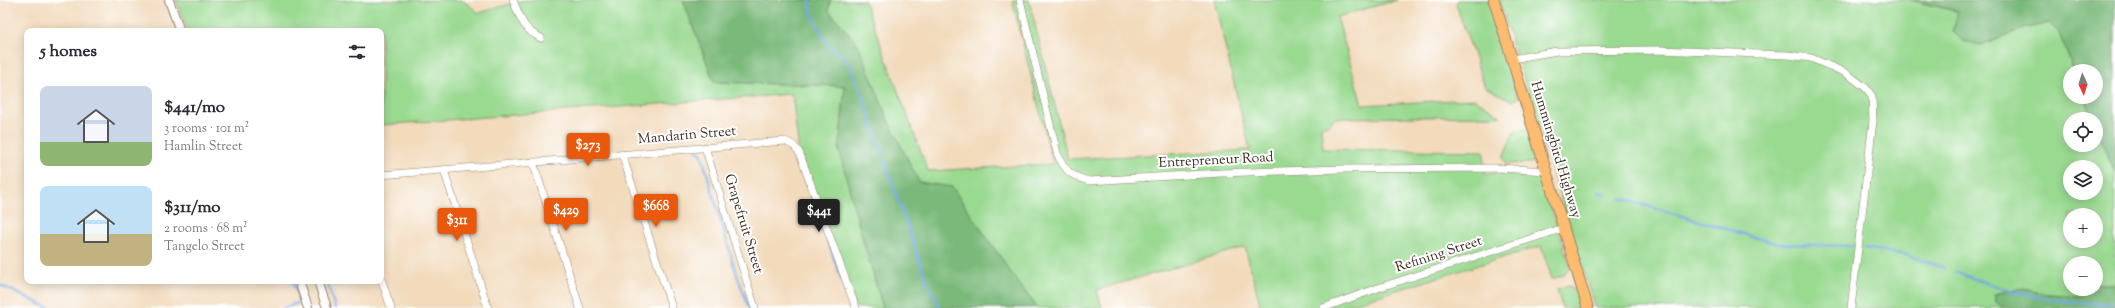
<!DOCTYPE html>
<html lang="en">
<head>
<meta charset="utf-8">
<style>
	:root { --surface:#fff; --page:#f7f7f7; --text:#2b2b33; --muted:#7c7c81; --accent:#ea580c }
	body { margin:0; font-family:"Sorts Mill Goudy",serif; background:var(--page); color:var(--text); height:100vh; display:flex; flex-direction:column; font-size:15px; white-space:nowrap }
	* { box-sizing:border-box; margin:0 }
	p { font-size:13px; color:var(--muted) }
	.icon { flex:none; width:22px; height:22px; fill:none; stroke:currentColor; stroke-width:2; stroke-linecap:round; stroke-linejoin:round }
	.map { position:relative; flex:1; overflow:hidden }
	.sheet { position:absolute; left:24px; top:28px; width:360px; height:256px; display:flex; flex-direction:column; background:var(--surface); border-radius:8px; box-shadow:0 2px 10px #0003 }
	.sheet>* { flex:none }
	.needle { width:26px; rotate:176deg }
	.controls { position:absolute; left:2063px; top:64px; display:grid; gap:8px }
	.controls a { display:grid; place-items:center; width:40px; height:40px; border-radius:50%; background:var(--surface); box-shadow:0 2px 10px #0003; font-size:20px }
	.price { position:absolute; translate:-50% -34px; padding:0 9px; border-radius:4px; background:var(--accent); color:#fff; font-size:13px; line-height:26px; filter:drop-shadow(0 1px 2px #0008) }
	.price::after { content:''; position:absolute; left:50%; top:24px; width:12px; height:9px; margin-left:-6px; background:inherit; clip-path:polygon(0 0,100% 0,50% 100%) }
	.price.selected { background:#222; color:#fff }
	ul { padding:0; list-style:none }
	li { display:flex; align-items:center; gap:12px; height:100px; padding:0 16px }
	li span { display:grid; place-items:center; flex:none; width:112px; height:80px; border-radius:8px; color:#555 }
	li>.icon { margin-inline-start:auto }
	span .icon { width:48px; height:48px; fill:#fffc; stroke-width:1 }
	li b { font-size:17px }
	h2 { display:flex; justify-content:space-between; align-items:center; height:48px; padding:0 16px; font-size:17px }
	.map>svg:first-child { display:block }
</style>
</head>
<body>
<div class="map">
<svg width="2115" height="308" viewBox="0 0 2115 308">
	<rect width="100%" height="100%" fill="#fff"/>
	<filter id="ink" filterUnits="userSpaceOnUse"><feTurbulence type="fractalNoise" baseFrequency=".025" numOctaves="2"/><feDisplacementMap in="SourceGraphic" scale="8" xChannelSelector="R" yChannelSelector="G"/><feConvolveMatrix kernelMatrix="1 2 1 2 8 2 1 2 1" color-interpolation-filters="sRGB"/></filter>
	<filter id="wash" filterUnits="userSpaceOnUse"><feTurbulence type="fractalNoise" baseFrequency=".012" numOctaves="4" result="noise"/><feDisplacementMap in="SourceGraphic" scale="16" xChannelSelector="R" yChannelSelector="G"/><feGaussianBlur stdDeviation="0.9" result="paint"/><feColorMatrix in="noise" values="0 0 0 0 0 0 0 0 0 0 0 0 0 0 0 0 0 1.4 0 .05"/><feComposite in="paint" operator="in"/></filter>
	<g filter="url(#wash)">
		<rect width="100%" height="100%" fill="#f2dabb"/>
		<g fill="#99d990" stroke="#6a8257" fill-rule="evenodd">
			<polygon points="176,0 462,0 479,13 523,0 683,0 714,82 845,86 839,150 861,233 883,308 856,308 799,152 792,94 381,125 381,31 188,31"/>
			<polygon points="830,0 864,0 928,171 1053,164 1012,0 1029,0 1068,159 1250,150 1214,0 1397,0 1337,17 1362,105 1475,99 1501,116 1335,118 1329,125 1321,127 1323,149 1484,151 1485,173 1532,174 1543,180 1570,267 1564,275 1552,279 1541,246 1338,308 1261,308 1245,247 1097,290 1102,308 1038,308 1019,284 952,187 919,182 829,11"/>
			<polygon points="1458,0 1488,0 1518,98 1513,101 1485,87 1456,4"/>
			<path d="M1499,0H1909L2027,28L2049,23L2059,33L2074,71H2070V97H2085L2093,119H2070V145H2096V126L2115,174V284H2096V263H2070V289H2089L2083,296L2046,294L2019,288L1995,294L1996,302L2004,308H1595ZM2070,167H2096V193H2070ZM2070,215H2096V241H2070Z"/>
			<polygon points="1524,129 1528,130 1537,159 1531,163 1506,164 1503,157 1514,131"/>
			<polygon points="1569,286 1579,295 1583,308 1562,308 1557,289"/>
		</g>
		<g fill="#7ab97a" stroke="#5a724c">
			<polygon points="683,0 830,0 829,11 858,44 888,120 919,182 952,187 1019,284 1038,308 883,308 861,233 839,150 845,86 714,82"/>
			<polygon points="1909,0 2115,0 2115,174 2096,126 2096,119 2093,119 2085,97 2096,97 2096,71 2074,71 2059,33 2049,23 2027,28 1980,45 1963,41 1953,32 1958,11"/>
			<polygon points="2096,284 2115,284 2115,308 2004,308 1996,302 1995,294 2019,288 2046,294 2082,296 2089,289 2096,289"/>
		</g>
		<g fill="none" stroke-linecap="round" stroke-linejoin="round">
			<g stroke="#75aae2" stroke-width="2.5">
				<polyline points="810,0 812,15 827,43 849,63 860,90 883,154"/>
				<polyline points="789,147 799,162 852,308"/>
				<polyline points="697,151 701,153 734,266 749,308"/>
				<polyline points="885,162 926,279 940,308"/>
				<polyline points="1598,192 1606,194"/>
				<polyline points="1620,198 1778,244 1853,246"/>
				<polyline points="1865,248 1907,255 1944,268"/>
				<path d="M1955,272C2012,293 2054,305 2115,303"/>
				<polyline points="327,281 335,308"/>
				<polyline points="0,285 49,308"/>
				<polyline points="284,308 300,302 293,281"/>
			</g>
		</g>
	</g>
	<g filter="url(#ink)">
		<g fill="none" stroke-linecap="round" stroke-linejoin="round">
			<g stroke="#96826c" stroke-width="8">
				<g id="minor">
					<path d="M513,0C520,17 523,30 541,38"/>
					<path d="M1020,0L1057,153C1065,171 1070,176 1089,181L1221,173L1340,169L1498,168L1547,171"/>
					<polyline points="1512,59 1557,51 1659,50 1788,55 1811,58 1846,73 1866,88 1872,96 1873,121 1851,308"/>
					<polyline points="705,147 755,308"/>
					<polyline points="622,154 672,308"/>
					<polyline points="533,162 580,308"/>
					<polyline points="444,170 488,308"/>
					<polyline points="381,175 785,141 793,145 799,152 856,308"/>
					<polyline points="381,278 391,308"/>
					<polyline points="1323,308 1381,287 1564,228"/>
				</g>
			</g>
			<g stroke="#96826c" stroke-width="10">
				<g id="tertiary">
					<polyline points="169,0 180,31"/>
					<polyline points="299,281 308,308"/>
					<polyline points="318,281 327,308"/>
				</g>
			</g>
			<g stroke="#96826c" stroke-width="12">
				<polyline id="primary" points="1494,0 1588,308"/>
			</g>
			<use href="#minor" stroke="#fff" stroke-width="7"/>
			<use href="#tertiary" stroke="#fff" stroke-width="8"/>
			<use href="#primary" stroke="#fdbc70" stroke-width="10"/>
		</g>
	</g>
	<g text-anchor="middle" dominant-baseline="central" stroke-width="4" stroke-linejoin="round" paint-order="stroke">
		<g font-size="14" fill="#3b2a1e" stroke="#fff">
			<text transform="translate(687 136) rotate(-5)">Mandarin Street</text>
			<text transform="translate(1555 150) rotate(73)">Hummingbird Highway</text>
			<text transform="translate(1216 161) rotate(-3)">Entrepreneur Road</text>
			<text transform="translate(743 224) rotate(73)">Grapefruit Street</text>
			<text transform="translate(1439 255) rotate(-18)">Refining Street</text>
		</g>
	</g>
</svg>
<div class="controls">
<a><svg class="needle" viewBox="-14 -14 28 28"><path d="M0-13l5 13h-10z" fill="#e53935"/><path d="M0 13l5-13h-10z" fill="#7c7c81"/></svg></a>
<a><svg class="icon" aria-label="locate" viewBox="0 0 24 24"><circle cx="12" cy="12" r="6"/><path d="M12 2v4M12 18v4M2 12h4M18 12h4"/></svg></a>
<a><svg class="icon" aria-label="layers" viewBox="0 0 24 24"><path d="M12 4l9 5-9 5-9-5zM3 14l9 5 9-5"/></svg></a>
<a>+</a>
<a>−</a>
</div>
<b class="price" style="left:588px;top:167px">$273</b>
<b class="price" style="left:656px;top:228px">$668</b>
<b class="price" style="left:566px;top:232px">$429</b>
<b class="price selected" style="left:819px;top:233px">$441</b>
<b class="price" style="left:457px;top:242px">$311</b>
<section class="sheet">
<h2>5 homes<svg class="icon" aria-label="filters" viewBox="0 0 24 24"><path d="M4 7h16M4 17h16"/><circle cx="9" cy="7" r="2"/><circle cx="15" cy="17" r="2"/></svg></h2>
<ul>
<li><span style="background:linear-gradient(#c9d6e8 70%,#8fb573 0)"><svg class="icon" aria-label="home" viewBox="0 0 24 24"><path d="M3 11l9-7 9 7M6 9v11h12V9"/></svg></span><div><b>$441/mo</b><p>3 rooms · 101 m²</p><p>Hamlin Street</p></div></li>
<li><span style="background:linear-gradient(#bfe0f5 60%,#c2b280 0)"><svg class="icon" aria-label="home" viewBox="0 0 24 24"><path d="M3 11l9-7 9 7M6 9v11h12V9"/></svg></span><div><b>$311/mo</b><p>2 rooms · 68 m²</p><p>Tangelo Street</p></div></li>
</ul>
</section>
</div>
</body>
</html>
